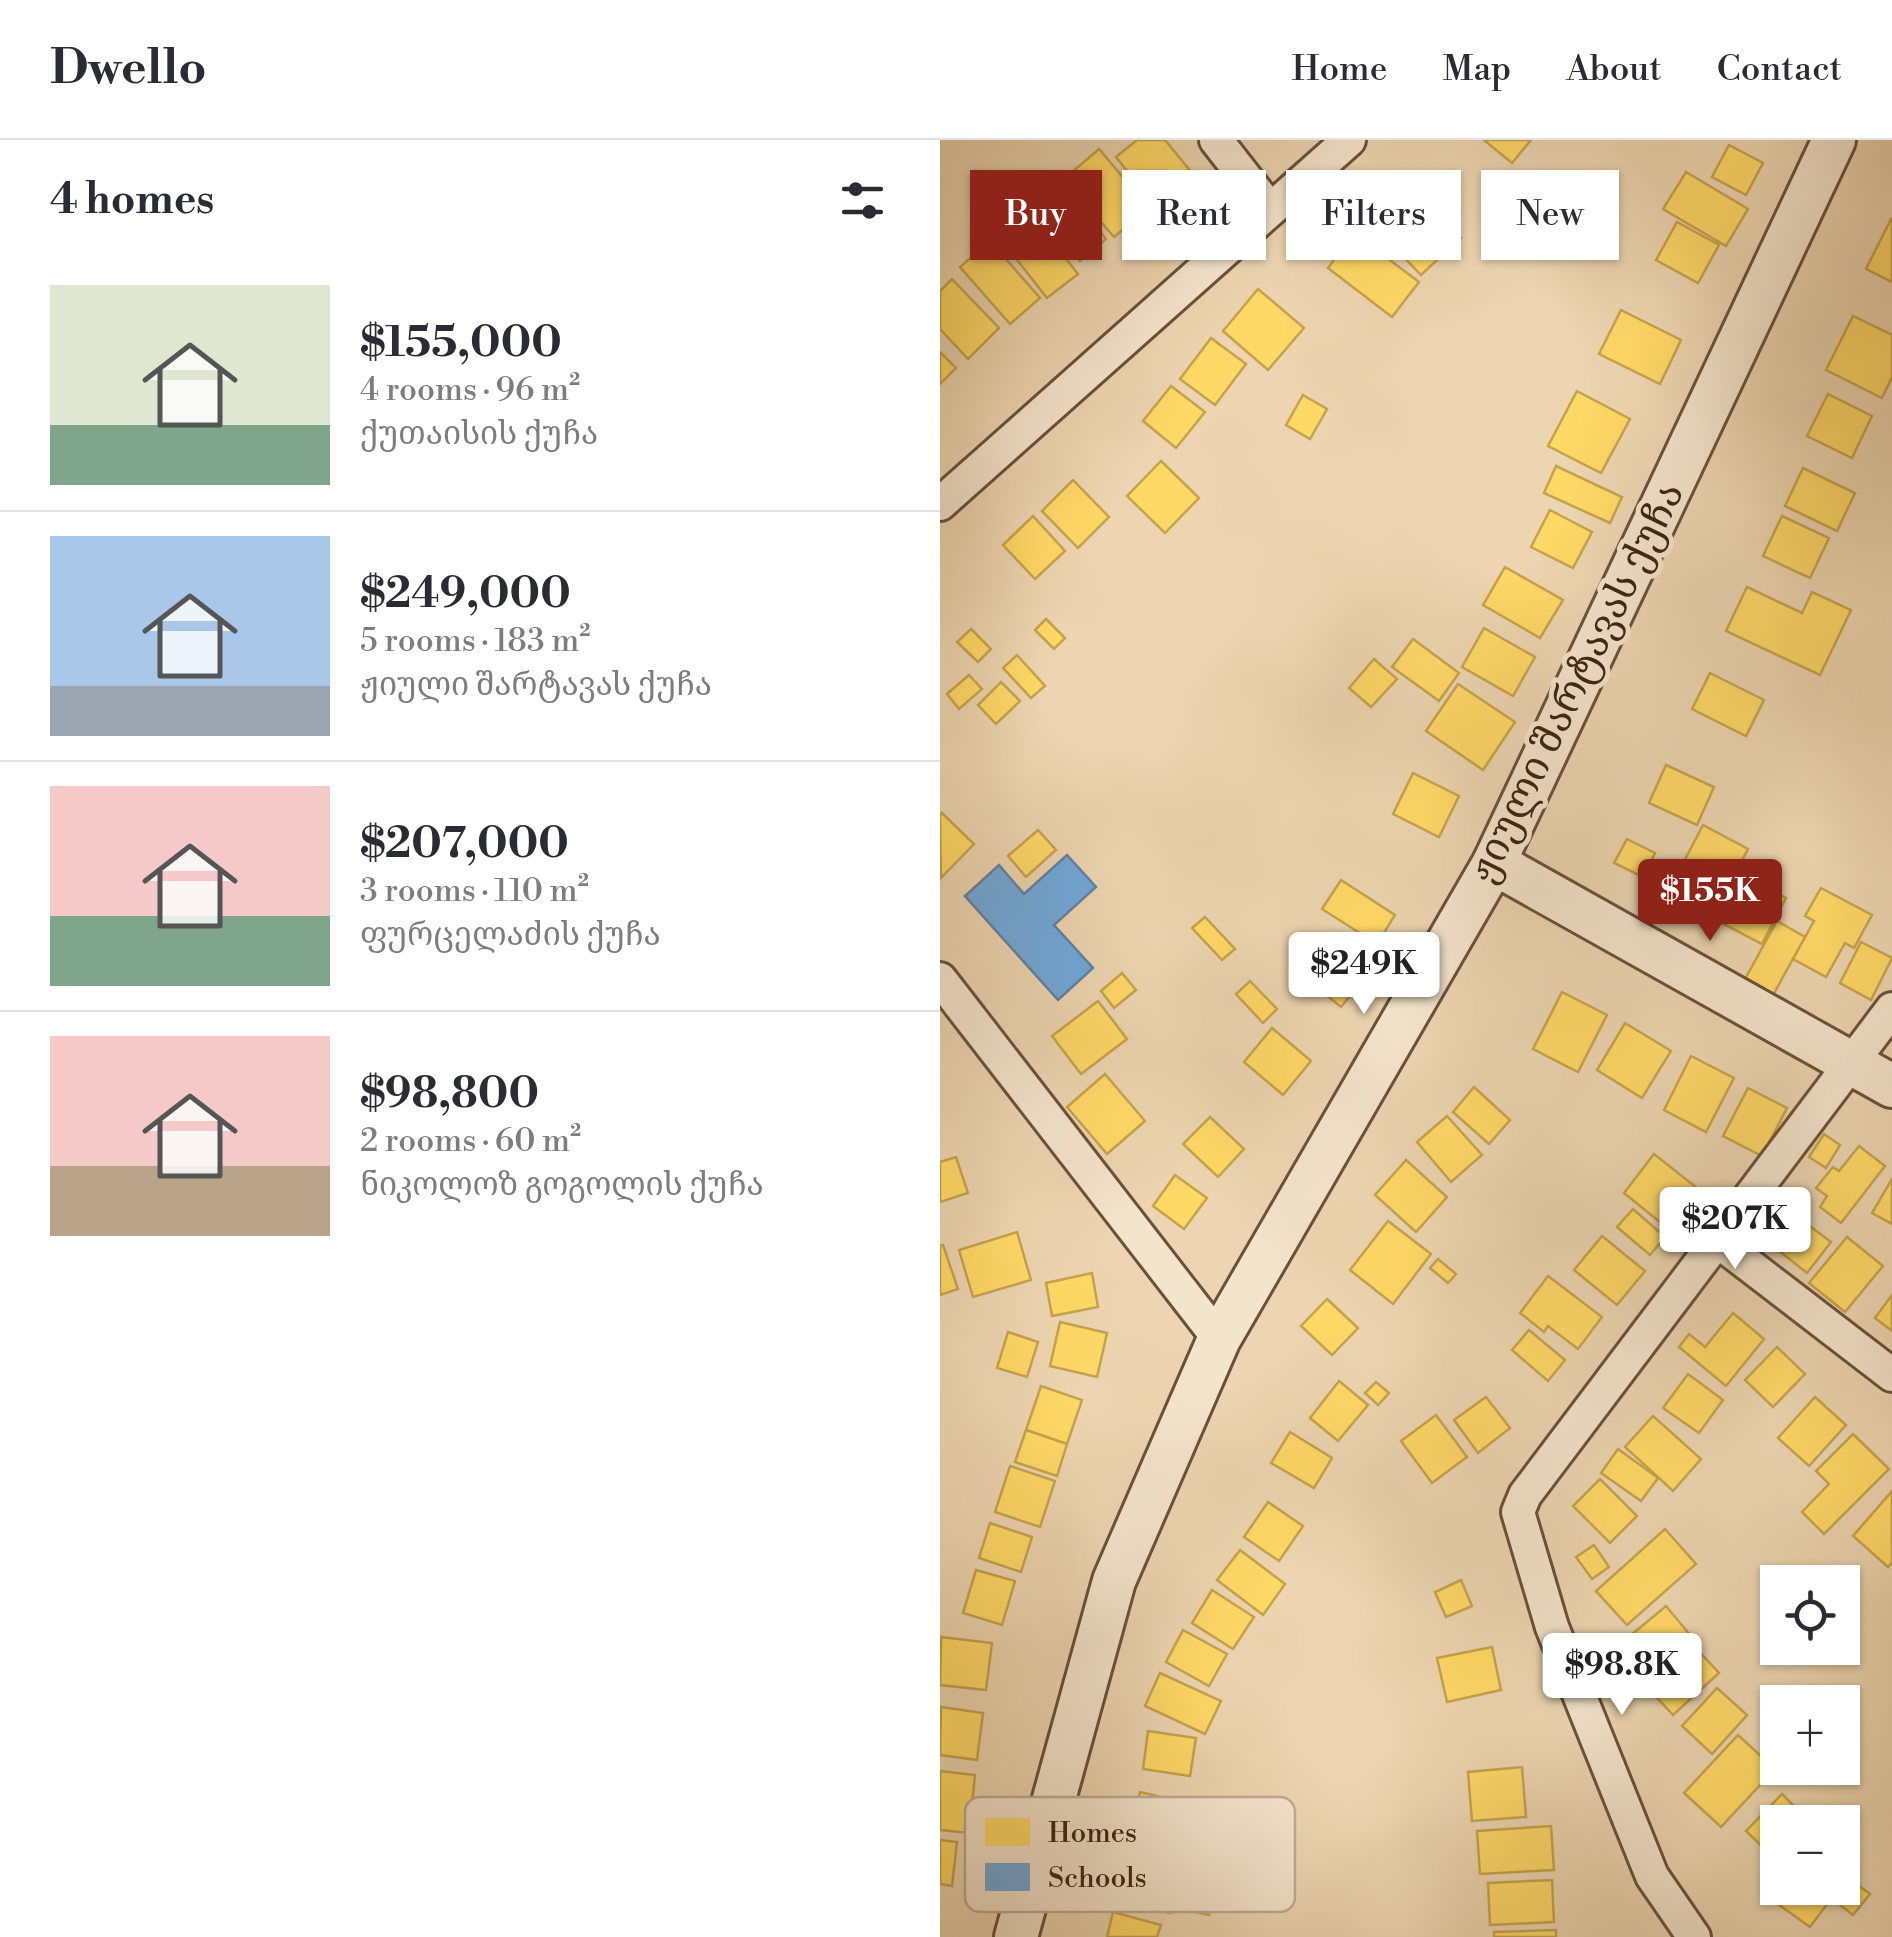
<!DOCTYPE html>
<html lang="en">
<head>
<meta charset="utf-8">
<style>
	:root { --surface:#fff; --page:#f7f7f7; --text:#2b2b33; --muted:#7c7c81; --line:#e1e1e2; --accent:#8f2418 }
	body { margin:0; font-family:"Libre Bodoni","Noto Serif Georgian",serif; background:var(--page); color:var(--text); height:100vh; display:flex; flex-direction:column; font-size:38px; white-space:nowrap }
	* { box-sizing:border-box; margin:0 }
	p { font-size:32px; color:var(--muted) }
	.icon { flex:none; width:55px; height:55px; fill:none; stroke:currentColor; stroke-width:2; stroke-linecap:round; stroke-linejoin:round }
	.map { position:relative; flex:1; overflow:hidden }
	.details { display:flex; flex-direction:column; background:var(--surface); width:940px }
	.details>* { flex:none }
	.top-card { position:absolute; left:30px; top:30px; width:770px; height:90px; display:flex; gap:20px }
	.buttons { position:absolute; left:820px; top:1425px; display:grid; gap:20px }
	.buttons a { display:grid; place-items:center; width:100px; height:100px; border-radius:0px; background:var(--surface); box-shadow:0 2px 8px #0004; font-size:50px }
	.price { position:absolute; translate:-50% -85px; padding:0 22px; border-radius:10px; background:#fff; color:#222; font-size:32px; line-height:65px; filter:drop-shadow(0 2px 5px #0008) }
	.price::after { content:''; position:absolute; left:50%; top:60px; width:30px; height:22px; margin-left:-15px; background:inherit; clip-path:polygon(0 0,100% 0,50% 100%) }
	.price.selected { background:var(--accent); color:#fff }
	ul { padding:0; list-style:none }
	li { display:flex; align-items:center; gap:30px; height:250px; padding:0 50px }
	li+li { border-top:2px solid var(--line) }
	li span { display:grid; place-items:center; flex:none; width:280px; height:200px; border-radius:0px; color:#555 }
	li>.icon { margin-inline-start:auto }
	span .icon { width:120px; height:120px; fill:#fffc; stroke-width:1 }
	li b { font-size:42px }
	h2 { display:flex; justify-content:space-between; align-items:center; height:120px; padding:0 50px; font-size:42px }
	.chip { padding:0 35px; border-radius:0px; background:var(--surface); box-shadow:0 2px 8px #0004; font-size:35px; line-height:90px }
	.chip.selected { background:var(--accent); color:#fff }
	header { display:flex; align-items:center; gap:60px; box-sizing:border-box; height:140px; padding:0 50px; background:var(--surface); border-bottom:2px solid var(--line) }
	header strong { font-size:48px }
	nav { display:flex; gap:55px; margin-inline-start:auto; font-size:35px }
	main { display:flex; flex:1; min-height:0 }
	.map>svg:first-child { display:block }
</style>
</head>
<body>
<header>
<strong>Dwello</strong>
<nav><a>Home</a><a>Map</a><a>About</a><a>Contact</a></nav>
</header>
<main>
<section class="details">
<h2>4 homes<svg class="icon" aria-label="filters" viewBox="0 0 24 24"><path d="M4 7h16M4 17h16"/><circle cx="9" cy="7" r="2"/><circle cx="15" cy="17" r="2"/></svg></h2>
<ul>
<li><span style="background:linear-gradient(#dfe7d0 70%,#7fa58c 0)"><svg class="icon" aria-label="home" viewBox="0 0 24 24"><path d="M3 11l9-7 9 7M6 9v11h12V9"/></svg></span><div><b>$155,000</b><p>4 rooms · 96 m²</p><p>ქუთაისის ქუჩა</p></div></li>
<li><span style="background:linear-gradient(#a9c7e8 75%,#9aa5b1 0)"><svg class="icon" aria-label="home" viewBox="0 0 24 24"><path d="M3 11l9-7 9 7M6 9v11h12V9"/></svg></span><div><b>$249,000</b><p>5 rooms · 183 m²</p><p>ჟიული შარტავას ქუჩა</p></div></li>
<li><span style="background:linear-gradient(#f6c9c9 65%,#7fa58c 0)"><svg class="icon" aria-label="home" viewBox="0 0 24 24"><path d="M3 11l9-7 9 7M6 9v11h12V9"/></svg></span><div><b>$207,000</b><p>3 rooms · 110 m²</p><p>ფურცელაძის ქუჩა</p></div></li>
<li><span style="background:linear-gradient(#f6c9c9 65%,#b9a48a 0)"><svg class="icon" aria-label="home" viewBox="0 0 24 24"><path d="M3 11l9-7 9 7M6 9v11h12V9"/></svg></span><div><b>$98,800</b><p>2 rooms · 60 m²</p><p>ნიკოლოზ გოგოლის ქუჩა</p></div></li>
</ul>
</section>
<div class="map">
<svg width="952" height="1797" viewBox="0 0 952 1797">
	<rect width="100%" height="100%" fill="#ecd5b0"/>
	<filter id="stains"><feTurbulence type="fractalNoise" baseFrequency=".002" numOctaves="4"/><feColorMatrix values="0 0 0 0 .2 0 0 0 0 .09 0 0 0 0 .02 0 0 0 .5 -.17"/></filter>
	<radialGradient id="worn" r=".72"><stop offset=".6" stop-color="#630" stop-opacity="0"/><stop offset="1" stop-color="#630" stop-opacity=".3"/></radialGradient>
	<g fill="#ffd966" stroke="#c5a34c" stroke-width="2.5">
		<polygon points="197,0 225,0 252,33 213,64 176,17"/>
		<polygon points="544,0 591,0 572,23"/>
		<polygon points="789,5 823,23 806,55 772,37"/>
		<polygon points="159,9 209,68 174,97 124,39"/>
		<polygon points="746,32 808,69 786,106 723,69"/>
		<polygon points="469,44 521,98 481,135 430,82"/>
		<polygon points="123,47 166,99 140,121 97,69"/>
		<polygon points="83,64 138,134 107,158 52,88"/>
		<polygon points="951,79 952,80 952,142 926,129"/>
		<polygon points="737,82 779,105 758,143 716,120"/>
		<polygon points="414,93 479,142 452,177 388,128"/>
		<polygon points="50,101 100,158 70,184 20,127"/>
		<polygon points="12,139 59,188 28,219 0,189 0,151"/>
		<polygon points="318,149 364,188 328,230 283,191"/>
		<polygon points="681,170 741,200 720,244 659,214"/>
		<polygon points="913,176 952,195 952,237 942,258 886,230"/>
		<polygon points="271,198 306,224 275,265 240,239"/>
		<polygon points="0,212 16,228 0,244"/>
		<polygon points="231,246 265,272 236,308 203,281"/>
		<polygon points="637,251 690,279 661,333 608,306"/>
		<polygon points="888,254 932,276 912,318 867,296"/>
		<polygon points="363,255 387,269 370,299 346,285"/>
		<polygon points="221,321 259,358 225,393 187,356"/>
		<polygon points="616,326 682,357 670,383 604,353"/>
		<polygon points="863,328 915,353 897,391 845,366"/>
		<polygon points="133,340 169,377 138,408 102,371"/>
		<polygon points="610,370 652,392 633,428 591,407"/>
		<polygon points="93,376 125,411 95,439 63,405"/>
		<polygon points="842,376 889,398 870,438 823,416"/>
		<polygon points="565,427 623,460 600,498 543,465"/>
		<polygon points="807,447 862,473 872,452 911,470 880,535 786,491"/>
		<polygon points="106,479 125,498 114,509 95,490"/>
		<polygon points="544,488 595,517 573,556 522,527"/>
		<polygon points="31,489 51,509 38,522 17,502"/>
		<polygon points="473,499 519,533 499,561 452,527"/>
		<polygon points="77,515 105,546 91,558 63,528"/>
		<polygon points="434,519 457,539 431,567 409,548"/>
		<polygon points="770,533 824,560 806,596 752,569"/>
		<polygon points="29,535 42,549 19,569 7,554"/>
		<polygon points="61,542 80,561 56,584 38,565"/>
		<polygon points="518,544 575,582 543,630 486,591"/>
		<polygon points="726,625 774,647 757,685 709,663"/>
		<polygon points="473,633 519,656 499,697 453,674"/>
		<polygon points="2,673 34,704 1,738 0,675"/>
		<polygon points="763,685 808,709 772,776 728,752"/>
		<polygon points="98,690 116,710 86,737 68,716"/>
		<polygon points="687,699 715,713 703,737 674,723"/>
		<polygon points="806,737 846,758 822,804 782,783"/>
		<polygon points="401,740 455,775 437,804 382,769"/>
		<polygon points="881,748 932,775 914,808 905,803 886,837 853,819 874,781 865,776"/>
		<polygon points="265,777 295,809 282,820 252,788"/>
		<polygon points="837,781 865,797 833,855 805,839"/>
		<polygon points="387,797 429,832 401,867 358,832"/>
		<polygon points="921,802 952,818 931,860 900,843"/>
		<polygon points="182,833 196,850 174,868 161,851"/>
		<polygon points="310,841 337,869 323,883 296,854"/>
		<polygon points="622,852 667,875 638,932 593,909"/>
		<polygon points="158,861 187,899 141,934 112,896"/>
		<polygon points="685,883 731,911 702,958 657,930"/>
		<polygon points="332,888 371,921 343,955 304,922"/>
		<polygon points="751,916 794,938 766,992 724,970"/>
		<polygon points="165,934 205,981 167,1014 127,967"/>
		<polygon points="534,947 570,980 549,1004 513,972"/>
		<polygon points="808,948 847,968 822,1016 783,996"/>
		<polygon points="507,976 542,1015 511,1042 477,1002"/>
		<polygon points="270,977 304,1009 278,1037 243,1004"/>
		<polygon points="884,994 900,1005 886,1028 869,1017"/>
		<polygon points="919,1006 945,1026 901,1083 880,1067 887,1056 876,1048 893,1027 899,1031"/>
		<polygon points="714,1014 762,1052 731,1091 684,1053"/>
		<polygon points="16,1017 28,1053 0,1062 0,1022"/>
		<polygon points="466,1020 507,1057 476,1092 435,1055"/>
		<polygon points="235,1035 267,1058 244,1089 213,1066"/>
		<polygon points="952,1039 952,1084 932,1073"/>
		<polygon points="693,1069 725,1097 710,1115 677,1087"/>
		<polygon points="851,1072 891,1102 867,1133 828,1102"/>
		<polygon points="448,1081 491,1114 453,1164 410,1130"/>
		<polygon points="77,1092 91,1140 33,1157 19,1110"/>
		<polygon points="662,1096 705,1131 677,1165 634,1130"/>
		<polygon points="907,1097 943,1126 905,1172 869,1143"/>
		<polygon points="3,1105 18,1149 0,1155 0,1106"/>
		<polygon points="498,1119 516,1134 508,1143 490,1128"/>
		<polygon points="152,1133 158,1167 112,1176 106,1143"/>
		<polygon points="608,1136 662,1177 638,1209 608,1186 604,1192 580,1173"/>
		<polygon points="952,1155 952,1191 935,1178"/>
		<polygon points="387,1159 418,1188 392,1215 361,1186"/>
		<polygon points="793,1173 824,1199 786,1246 739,1207 749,1194 765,1207"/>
		<polygon points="120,1182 167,1193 157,1237 110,1226"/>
		<polygon points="589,1190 625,1220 608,1241 572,1210"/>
		<polygon points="68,1192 98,1202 87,1237 57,1228"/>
		<polygon points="837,1207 865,1234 833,1267 805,1240"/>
		<polygon points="748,1234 783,1260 759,1293 723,1268"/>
		<polygon points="399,1241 428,1265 398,1301 370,1278"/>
		<polygon points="436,1242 449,1253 438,1265 425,1253"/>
		<polygon points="101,1246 142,1260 127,1304 86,1290"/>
		<polygon points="546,1257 570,1288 538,1313 514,1280"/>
		<polygon points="875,1257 906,1285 869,1326 838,1298"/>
		<polygon points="496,1275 527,1317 492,1343 461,1301"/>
		<polygon points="713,1276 761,1319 733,1351 685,1307"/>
		<polygon points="86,1290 127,1304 117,1336 75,1322"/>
		<polygon points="350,1292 392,1318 374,1348 331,1323"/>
		<polygon points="913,1294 949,1329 884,1394 862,1372 889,1344 876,1331"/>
		<polygon points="678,1309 718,1338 701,1361 661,1333"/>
		<polygon points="70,1326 115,1341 100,1387 55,1372"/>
		<polygon points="660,1339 697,1376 670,1403 633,1366"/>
		<polygon points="952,1351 952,1423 948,1427 913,1396"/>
		<polygon points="328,1362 363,1386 339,1421 304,1397"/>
		<polygon points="50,1383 92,1397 81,1432 39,1418"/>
		<polygon points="725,1389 756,1424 687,1485 656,1451"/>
		<polygon points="654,1405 669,1427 652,1439 636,1417"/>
		<polygon points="300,1410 345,1444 323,1475 277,1440"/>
		<polygon points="36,1430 75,1441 62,1485 23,1473"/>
		<polygon points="521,1440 532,1466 506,1477 495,1452"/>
		<polygon points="272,1450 314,1477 293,1509 252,1483"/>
		<polygon points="726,1466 751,1496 715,1527 690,1496"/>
		<polygon points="243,1490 287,1514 269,1546 226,1522"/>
		<polygon points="1,1497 52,1503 46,1550 0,1545"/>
		<polygon points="753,1505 779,1533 733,1575 707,1547"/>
		<polygon points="552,1507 561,1550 507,1562 497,1518"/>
		<polygon points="220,1533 281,1561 265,1594 205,1566"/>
		<polygon points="777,1548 807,1575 772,1614 742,1586"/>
		<polygon points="1,1567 43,1573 37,1620 0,1615"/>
		<polygon points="208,1591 256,1598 250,1636 203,1629"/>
		<polygon points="798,1595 835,1629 781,1687 744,1653"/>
		<polygon points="582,1627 586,1677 532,1681 528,1632"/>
		<polygon points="0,1631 35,1635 29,1693 0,1690"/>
		<polygon points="200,1652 241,1662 229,1713 188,1704"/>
		<polygon points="842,1654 867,1679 838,1682 838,1709 831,1715 806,1691"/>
		<polygon points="611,1686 614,1730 540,1734 537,1691"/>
		<polygon points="0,1700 17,1702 12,1746 0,1744"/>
		<polygon points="188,1721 238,1730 230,1773 179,1763"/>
		<polygon points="255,1732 277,1736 269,1775 247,1770"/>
		<polygon points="612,1740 614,1782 550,1785 548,1743"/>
		<polygon points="915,1743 930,1754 913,1775 899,1764"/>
		<polygon points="838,1745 838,1748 899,1748 870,1787 828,1757"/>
		<polygon points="173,1772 221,1785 217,1797 167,1797"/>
		<polygon points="616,1790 616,1797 554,1797 554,1792"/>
	</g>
	<polygon fill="#6fa8dc" stroke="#60819f" stroke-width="2.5" points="127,715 156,747 114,785 153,828 118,860 25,756 59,725 84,754"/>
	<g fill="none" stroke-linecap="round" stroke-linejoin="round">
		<g stroke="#695139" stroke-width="38">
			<g id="minor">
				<polyline points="276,0 329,68"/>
				<polyline points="0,364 409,0"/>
				<polyline points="0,839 279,1199"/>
				<polyline points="779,1102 952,1235"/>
				<polyline points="754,1797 712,1736 612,1487 578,1372 585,1355 952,869"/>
			</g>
		</g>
		<g stroke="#695139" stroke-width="48">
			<g id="tertiary">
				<polyline points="554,723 952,946"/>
				<polyline points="76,1797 174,1441 279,1199 554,723 894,0"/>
			</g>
		</g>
		<use href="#minor" stroke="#f3e4cc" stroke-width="32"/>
		<use href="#tertiary" stroke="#f3e4cc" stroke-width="42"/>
	</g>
	<g text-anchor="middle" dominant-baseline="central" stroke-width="10" stroke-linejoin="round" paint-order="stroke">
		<g font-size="40" fill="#3d2511" stroke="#f3e4cc">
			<text transform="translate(637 543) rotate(-64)">ჟიული შარტავას ქუჩა</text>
		</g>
	</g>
	<rect x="25" y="1657" width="330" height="115" rx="15" fill="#f3e4cc" stroke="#bcab94" stroke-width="2.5"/>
	<rect x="45" y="1678" width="45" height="28" fill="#ffd966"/>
	<rect x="45" y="1723" width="45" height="28" fill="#6fa8dc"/>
	<g font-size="28" fill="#3d2511">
		<text x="108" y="1702">Homes</text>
		<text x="108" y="1747">Schools</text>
	</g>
	<rect width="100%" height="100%" filter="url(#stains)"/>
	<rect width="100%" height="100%" fill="url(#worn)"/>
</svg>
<div class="buttons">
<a><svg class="icon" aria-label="locate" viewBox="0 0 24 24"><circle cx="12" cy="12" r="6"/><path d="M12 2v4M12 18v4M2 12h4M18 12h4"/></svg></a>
<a>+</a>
<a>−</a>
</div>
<b class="price selected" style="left:770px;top:804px">$155K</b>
<b class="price" style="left:424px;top:877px">$249K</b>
<b class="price" style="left:795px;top:1132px">$207K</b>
<b class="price" style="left:682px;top:1578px">$98.8K</b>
<div class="top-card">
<a class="chip selected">Buy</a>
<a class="chip">Rent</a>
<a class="chip">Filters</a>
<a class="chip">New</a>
</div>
</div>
</main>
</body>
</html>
